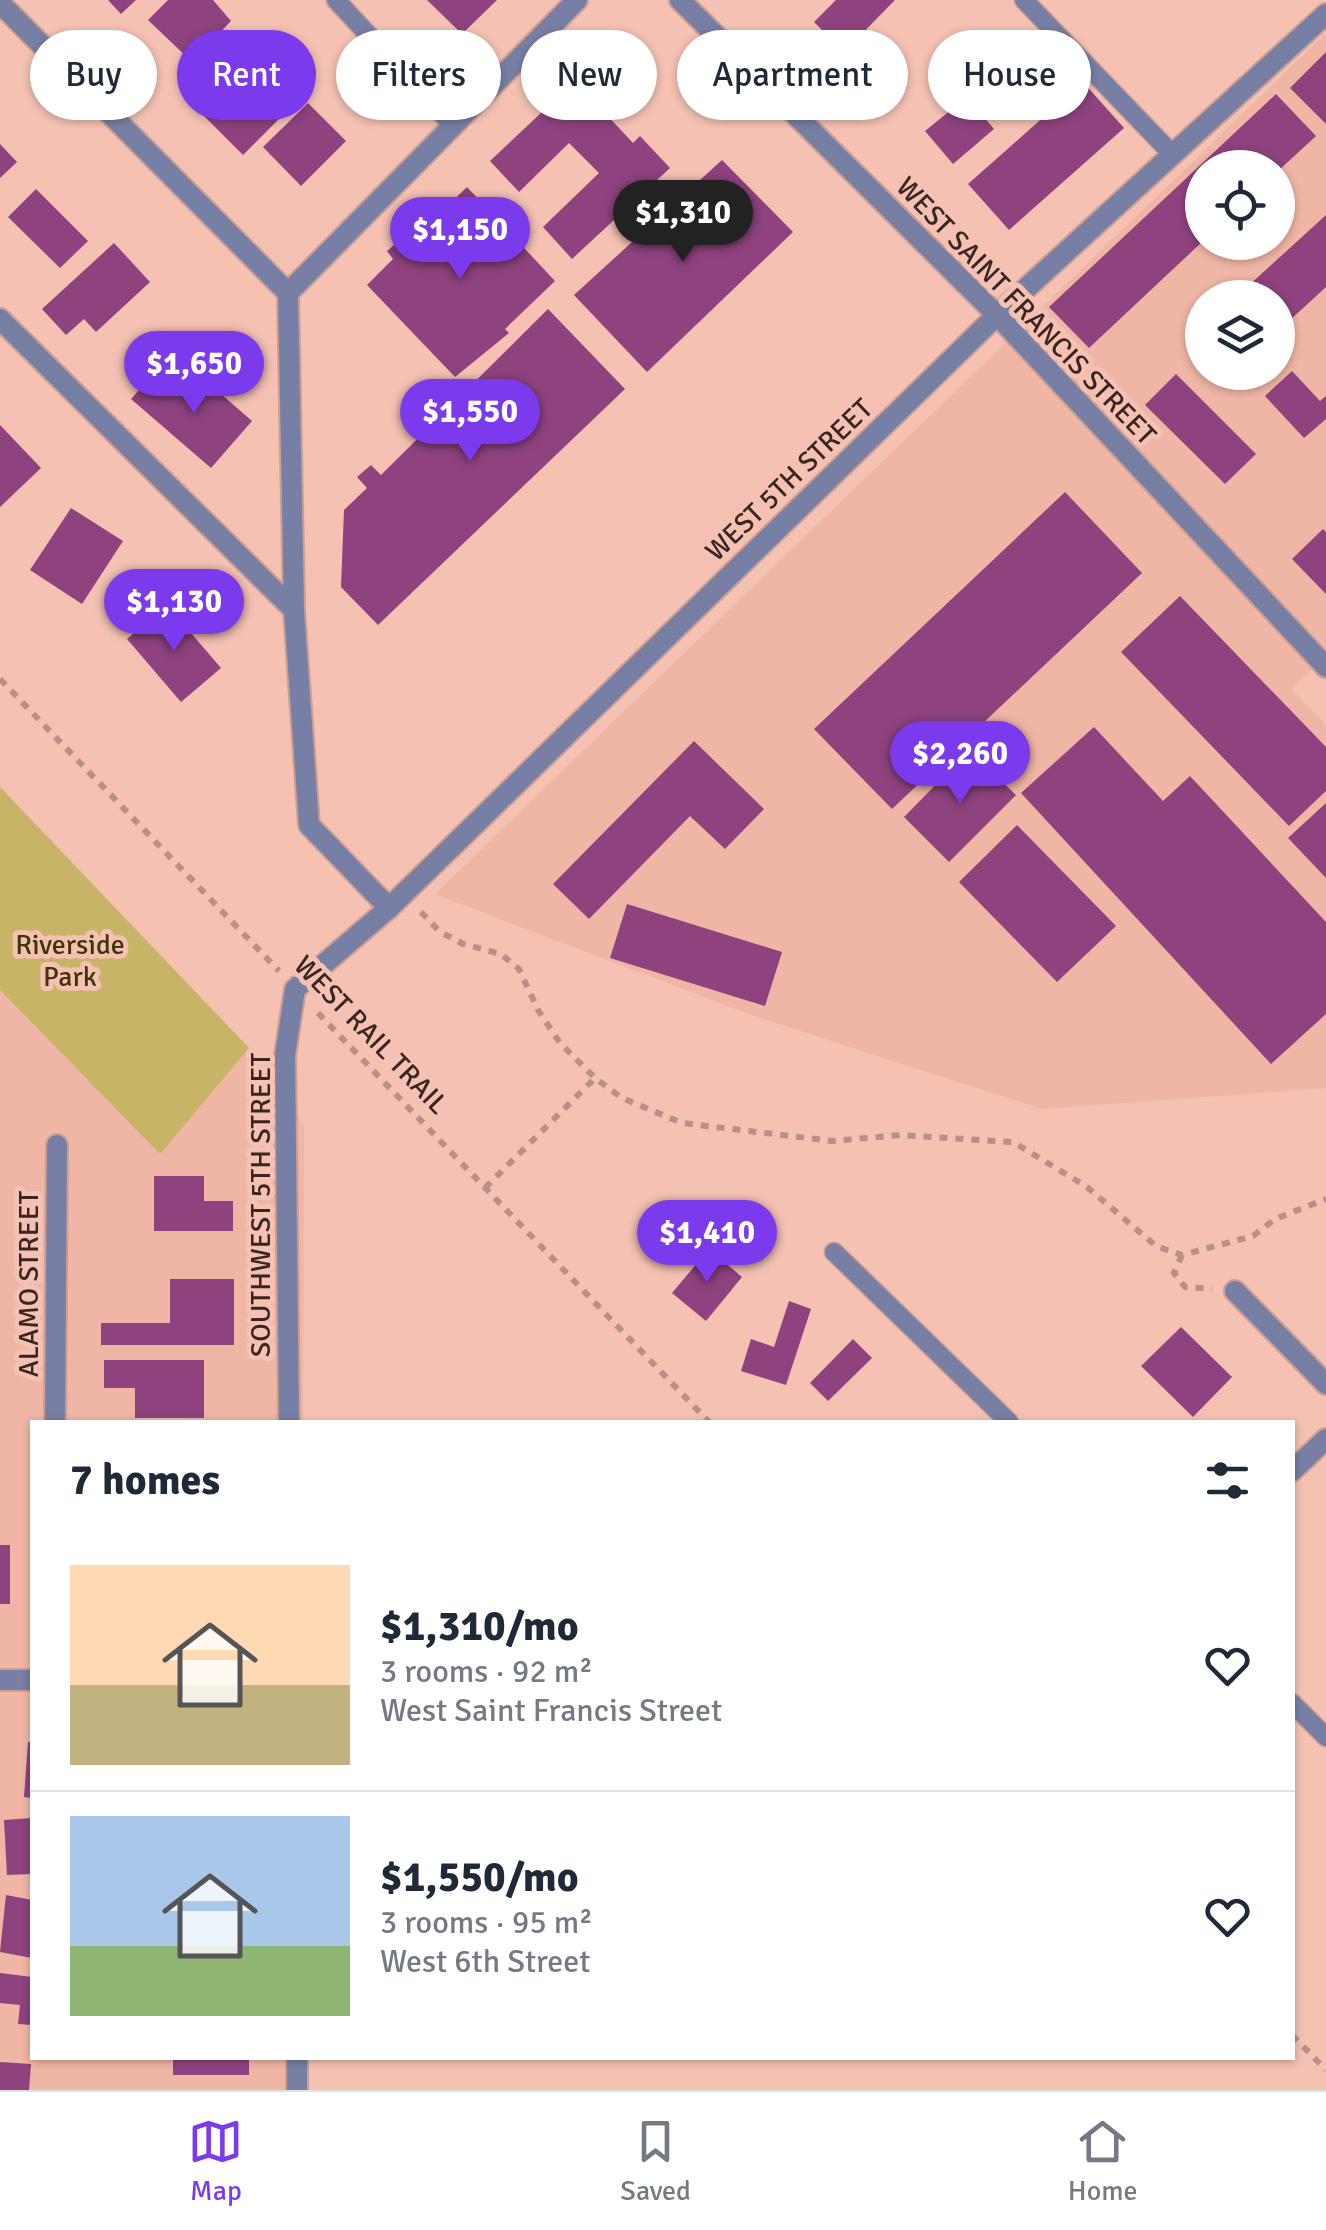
<!DOCTYPE html>
<html lang="en">
<head>
<meta charset="utf-8">
<style>
	:root { --surface:#fff; --page:#f2f2f3; --text:#1f2937; --muted:#747a83; --line:#e0e1e3; --accent:#7c3aed }
	body { margin:0; font-family:Signika,sans-serif; background:var(--page); color:var(--text); height:100vh; display:flex; flex-direction:column; font-size:38px; white-space:nowrap }
	* { box-sizing:border-box; margin:0 }
	p { font-size:32px; color:var(--muted) }
	.icon { flex:none; width:55px; height:55px; fill:none; stroke:currentColor; stroke-width:2; stroke-linecap:round; stroke-linejoin:round }
	.map { position:relative; flex:1; overflow:hidden }
	.side { position:absolute; left:30px; top:1420px; width:1265px; height:640px; display:flex; flex-direction:column; background:var(--surface); border-radius:0px; box-shadow:0 2px 8px #0004 }
	.side>* { flex:none }
	.top-card { position:absolute; left:30px; top:30px; width:1268px; height:90px; display:flex; gap:20px }
	.fabs { position:absolute; left:1185px; top:150px; display:grid; gap:20px }
	.fabs a { display:grid; place-items:center; width:110px; height:110px; border-radius:50%; background:var(--surface); box-shadow:0 2px 8px #0004; font-size:50px }
	.price { position:absolute; translate:-50% -85px; padding:0 22px; border-radius:35px; background:var(--accent); color:#fff; font-size:32px; line-height:65px; filter:drop-shadow(0 2px 5px #0008) }
	.price::after { content:''; position:absolute; left:50%; top:60px; width:30px; height:22px; margin-left:-15px; background:inherit; clip-path:polygon(0 0,100% 0,50% 100%) }
	.price.current { background:#222; color:#fff }
	ul { padding:0; list-style:none }
	li { display:flex; align-items:center; gap:30px; height:250px; padding:0 40px }
	li+li { border-top:2px solid var(--line) }
	li span { display:grid; place-items:center; flex:none; width:280px; height:200px; border-radius:0px; color:#555 }
	li>.icon { margin-inline-start:auto }
	span .icon { width:120px; height:120px; fill:#fffc; stroke-width:1 }
	li b { font-size:42px }
	h2 { display:flex; justify-content:space-between; align-items:center; height:120px; padding:0 40px; font-size:42px }
	.tag { padding:0 35px; border-radius:45px; background:var(--surface); box-shadow:0 2px 8px #0004; font-size:35px; line-height:90px }
	.tag.current { background:var(--accent); color:#fff }
	.menu { display:flex; justify-content:space-around; align-items:center; height:140px; border-top:2px solid var(--line); background:var(--surface); font-size:28px; color:var(--muted) }
	.menu a { display:grid; justify-items:center; gap:5px }
	.menu .current { color:var(--accent) }
	.map>svg:first-child { display:block }
</style>
</head>
<body>
<div class="map">
<svg width="1326" height="2090" viewBox="0 0 1326 2090">
	<rect width="100%" height="100%" fill="#f4c1b3"/>
	<g fill="#efb5a5" fill-rule="evenodd">
		<path d="M1326,33V656L1291,689L1326,725V1088L1042,1109L754,1016L435,894ZM1202,168H1278V242H1202ZM1202,298H1278V372H1202Z"/>
		<polygon points="0,990 159,1153 249,1048 304,1126 303,1422 32,1422 32,2058 299,2058 299,2090 0,2090"/>
	</g>
	<polygon fill="#c7b466" points="0,787 249,1048 160,1154 0,990"/>
	<g fill="#8e427e">
		<polygon points="108,0 136,0 121,14"/>
		<polygon points="168,0 213,0 231,21 192,62 148,20"/>
		<polygon points="427,0 497,0 462,34"/>
		<polygon points="836,0 895,0 844,52 814,22"/>
		<polygon points="261,36 311,87 243,155 192,104"/>
		<polygon points="1326,52 1326,124 1290,88"/>
		<polygon points="575,81 633,143 640,136 670,168 572,259 543,227 599,173 569,143 519,192 490,161"/>
		<polygon points="1083,82 1124,128 1009,230 968,184"/>
		<polygon points="1276,94 1316,136 1278,171 1278,168 1202,168 1202,242 1089,348 1049,307"/>
		<polygon points="967,97 994,129 953,164 925,131"/>
		<polygon points="308,103 346,141 301,186 263,147"/>
		<polygon points="0,144 17,162 0,178"/>
		<polygon points="722,160 793,232 647,372 574,295"/>
		<polygon points="467,187 555,281 505,329 509,333 455,377 367,285 393,259 387,251 410,231 415,238"/>
		<polygon points="36,189 88,241 60,268 8,217"/>
		<polygon points="1326,215 1326,287 1278,331 1278,298 1235,298"/>
		<polygon points="114,243 150,282 96,332 84,319 66,335 42,309"/>
		<polygon points="548,309 625,389 378,625 341,587 344,510 367,488 357,477 371,465 381,475"/>
		<polygon points="1292,371 1320,401 1326,396 1326,419 1304,438 1265,396"/>
		<polygon points="154,373 178,395 197,373 252,421 211,468 131,399"/>
		<polygon points="1176,374 1256,454 1225,484 1145,405"/>
		<polygon points="0,425 41,468 0,507"/>
		<polygon points="1065,492 1142,573 892,809 814,729"/>
		<polygon points="71,508 123,541 82,604 30,570"/>
		<polygon points="1323,529 1326,532 1326,594 1292,559"/>
		<polygon points="1180,596 1326,747 1326,791 1289,826 1121,652"/>
		<polygon points="167,605 221,668 181,702 127,639"/>
		<polygon points="1094,727 1163,801 1190,776 1326,922 1326,1014 1271,1064 1021,793"/>
		<polygon points="694,741 764,809 725,849 690,816 589,919 553,884"/>
		<polygon points="970,750 1016,795 949,862 904,817"/>
		<polygon points="1326,803 1326,878 1288,838"/>
		<polygon points="1017,825 1116,926 1057,982 959,882"/>
		<polygon points="627,904 782,952 765,1006 610,958"/>
		<polygon points="154,1176 204,1176 204,1201 233,1201 233,1231 154,1231"/>
		<polygon points="709,1249 742,1277 706,1321 672,1293"/>
		<polygon points="170,1279 234,1279 234,1345 101,1345 101,1323 170,1323"/>
		<polygon points="789,1301 811,1309 786,1385 741,1371 751,1339 774,1347"/>
		<polygon points="1181,1327 1232,1377 1193,1417 1141,1366"/>
		<polygon points="853,1339 872,1358 828,1401 810,1383"/>
		<polygon points="104,1360 204,1360 204,1418 135,1418 135,1388 104,1388"/>
		<rect x="0" y="1545" width="10" height="59"/>
		<polygon points="28,1742 32,1742 32,1798 24,1797"/>
		<polygon points="32,1818 32,1874 7,1875 4,1820"/>
		<polygon points="6,1895 32,1900 32,1958 0,1952"/>
		<polygon points="0,1973 32,1977 32,2025 18,2024 20,2005 0,2003"/>
		<rect x="173" y="2058" width="76" height="17"/>
		<polygon points="0,2062 31,2064 29,2090 0,2090"/>
	</g>
	<g fill="none" stroke-linecap="round" stroke-linejoin="round">
		<g stroke="#cb9f93" stroke-width="21">
			<g id="lane">
				<polyline points="336,0 453,126"/>
				<polyline points="1024,0 1173,155"/>
				<polyline points="834,1252 1009,1422"/>
				<polyline points="1292,1703 1326,1737"/>
			</g>
		</g>
		<g stroke="#cb9f93" stroke-width="24">
			<g id="street">
				<polyline points="680,0 997,315 1326,667"/>
				<polyline points="0,3 288,293"/>
				<polyline points="0,319 294,610"/>
				<polyline points="389,908 309,825 294,610 288,293 577,0"/>
				<polyline points="1235,1291 1326,1384"/>
				<polyline points="55,1422 57,1145"/>
				<polyline points="289,1422 285,1055 295,989 389,908 997,315 1326,14"/>
				<polyline points="1292,1471 1326,1439"/>
				<polyline points="0,1680 32,1680"/>
				<polyline points="297,2058 297,2090"/>
			</g>
		</g>
		<g stroke="#b99085" stroke-width="6" stroke-dasharray="8 8" stroke-linecap="butt">
			<polyline points="0,679 279,971"/>
			<polyline points="421,912 439,931 463,944 501,954 519,969 538,1010 560,1043 595,1078 622,1098 682,1123 832,1141 901,1135 1013,1142 1087,1187 1156,1246 1182,1255 1253,1236 1275,1219 1326,1199"/>
			<polyline points="318,1013 709,1422"/>
			<polyline points="485,1188 595,1078"/>
			<polyline points="1182,1255 1174,1273 1185,1287 1212,1289"/>
			<polyline points="1292,2035 1326,2070"/>
		</g>
		<use href="#lane" stroke="#787fa4" stroke-width="18"/>
		<use href="#street" stroke="#787fa4" stroke-width="20"/>
	</g>
	<g text-anchor="middle" dominant-baseline="central" stroke-width="10" stroke-linejoin="round" paint-order="stroke">
		<g font-size="28" fill="#392620" stroke="#f4c1b3">
			<text transform="translate(1026 311) rotate(46)">WEST SAINT FRANCIS STREET</text>
			<text transform="translate(789 480) rotate(-44)">WEST 5TH STREET</text>
			<text transform="translate(371 1035) rotate(46)">WEST RAIL TRAIL</text>
			<text transform="translate(261 1205) rotate(-90)">SOUTHWEST 5TH STREET</text>
			<text transform="translate(29 1284) rotate(-90)">ALAMO STREET</text>
		</g>
		<g font-size="28" fill="#3f3506" stroke="#f4c1b3">
			<text x="70" y="945">Riverside<tspan x="70" dy="32">Park</tspan></text>
		</g>
	</g>
</svg>
<div class="fabs">
<a><svg class="icon" aria-label="locate" viewBox="0 0 24 24"><circle cx="12" cy="12" r="6"/><path d="M12 2v4M12 18v4M2 12h4M18 12h4"/></svg></a>
<a><svg class="icon" aria-label="layers" viewBox="0 0 24 24"><path d="M12 4l9 5-9 5-9-5zM3 14l9 5 9-5"/></svg></a>
</div>
<b class="price current" style="left:683px;top:265px">$1,310</b>
<b class="price" style="left:460px;top:282px">$1,150</b>
<b class="price" style="left:194px;top:416px">$1,650</b>
<b class="price" style="left:470px;top:464px">$1,550</b>
<b class="price" style="left:174px;top:654px">$1,130</b>
<b class="price" style="left:960px;top:806px">$2,260</b>
<b class="price" style="left:707px;top:1285px">$1,410</b>
<div class="top-card">
<a class="tag">Buy</a>
<a class="tag current">Rent</a>
<a class="tag">Filters</a>
<a class="tag">New</a>
<a class="tag">Apartment</a>
<a class="tag">House</a>
</div>
<section class="side">
<h2>7 homes<svg class="icon" aria-label="filters" viewBox="0 0 24 24"><path d="M4 7h16M4 17h16"/><circle cx="9" cy="7" r="2"/><circle cx="15" cy="17" r="2"/></svg></h2>
<ul>
<li><span style="background:linear-gradient(#ffd9b3 60%,#c2b280 0)"><svg class="icon" aria-label="home" viewBox="0 0 24 24"><path d="M3 11l9-7 9 7M6 9v11h12V9"/></svg></span><div><b>$1,310/mo</b><p>3 rooms · 92 m²</p><p>West Saint Francis Street</p></div><svg class="icon" aria-label="heart" viewBox="0 0 24 24"><path d="M12 20l-8-8c-3-5 5-10 8-4 3-6 11-1 8 4z"/></svg></li>
<li><span style="background:linear-gradient(#a9c7e8 65%,#8fb573 0)"><svg class="icon" aria-label="home" viewBox="0 0 24 24"><path d="M3 11l9-7 9 7M6 9v11h12V9"/></svg></span><div><b>$1,550/mo</b><p>3 rooms · 95 m²</p><p>West 6th Street</p></div><svg class="icon" aria-label="heart" viewBox="0 0 24 24"><path d="M12 20l-8-8c-3-5 5-10 8-4 3-6 11-1 8 4z"/></svg></li>
</ul>
</section>
</div>
<nav class="menu">
<a class="current"><svg class="icon" aria-label="map" viewBox="0 0 24 24"><path d="M3 6l6-2 6 2 6-2v14l-6 2-6-2-6 2zM9 4v14M15 6v14"/></svg>Map</a>
<a><svg class="icon" aria-label="saved" viewBox="0 0 24 24"><path d="M7 4h10v16l-5-4-5 4z"/></svg>Saved</a>
<a><svg class="icon" aria-label="home" viewBox="0 0 24 24"><path d="M3 11l9-7 9 7M6 9v11h12V9"/></svg>Home</a>
</nav>
</body>
</html>
